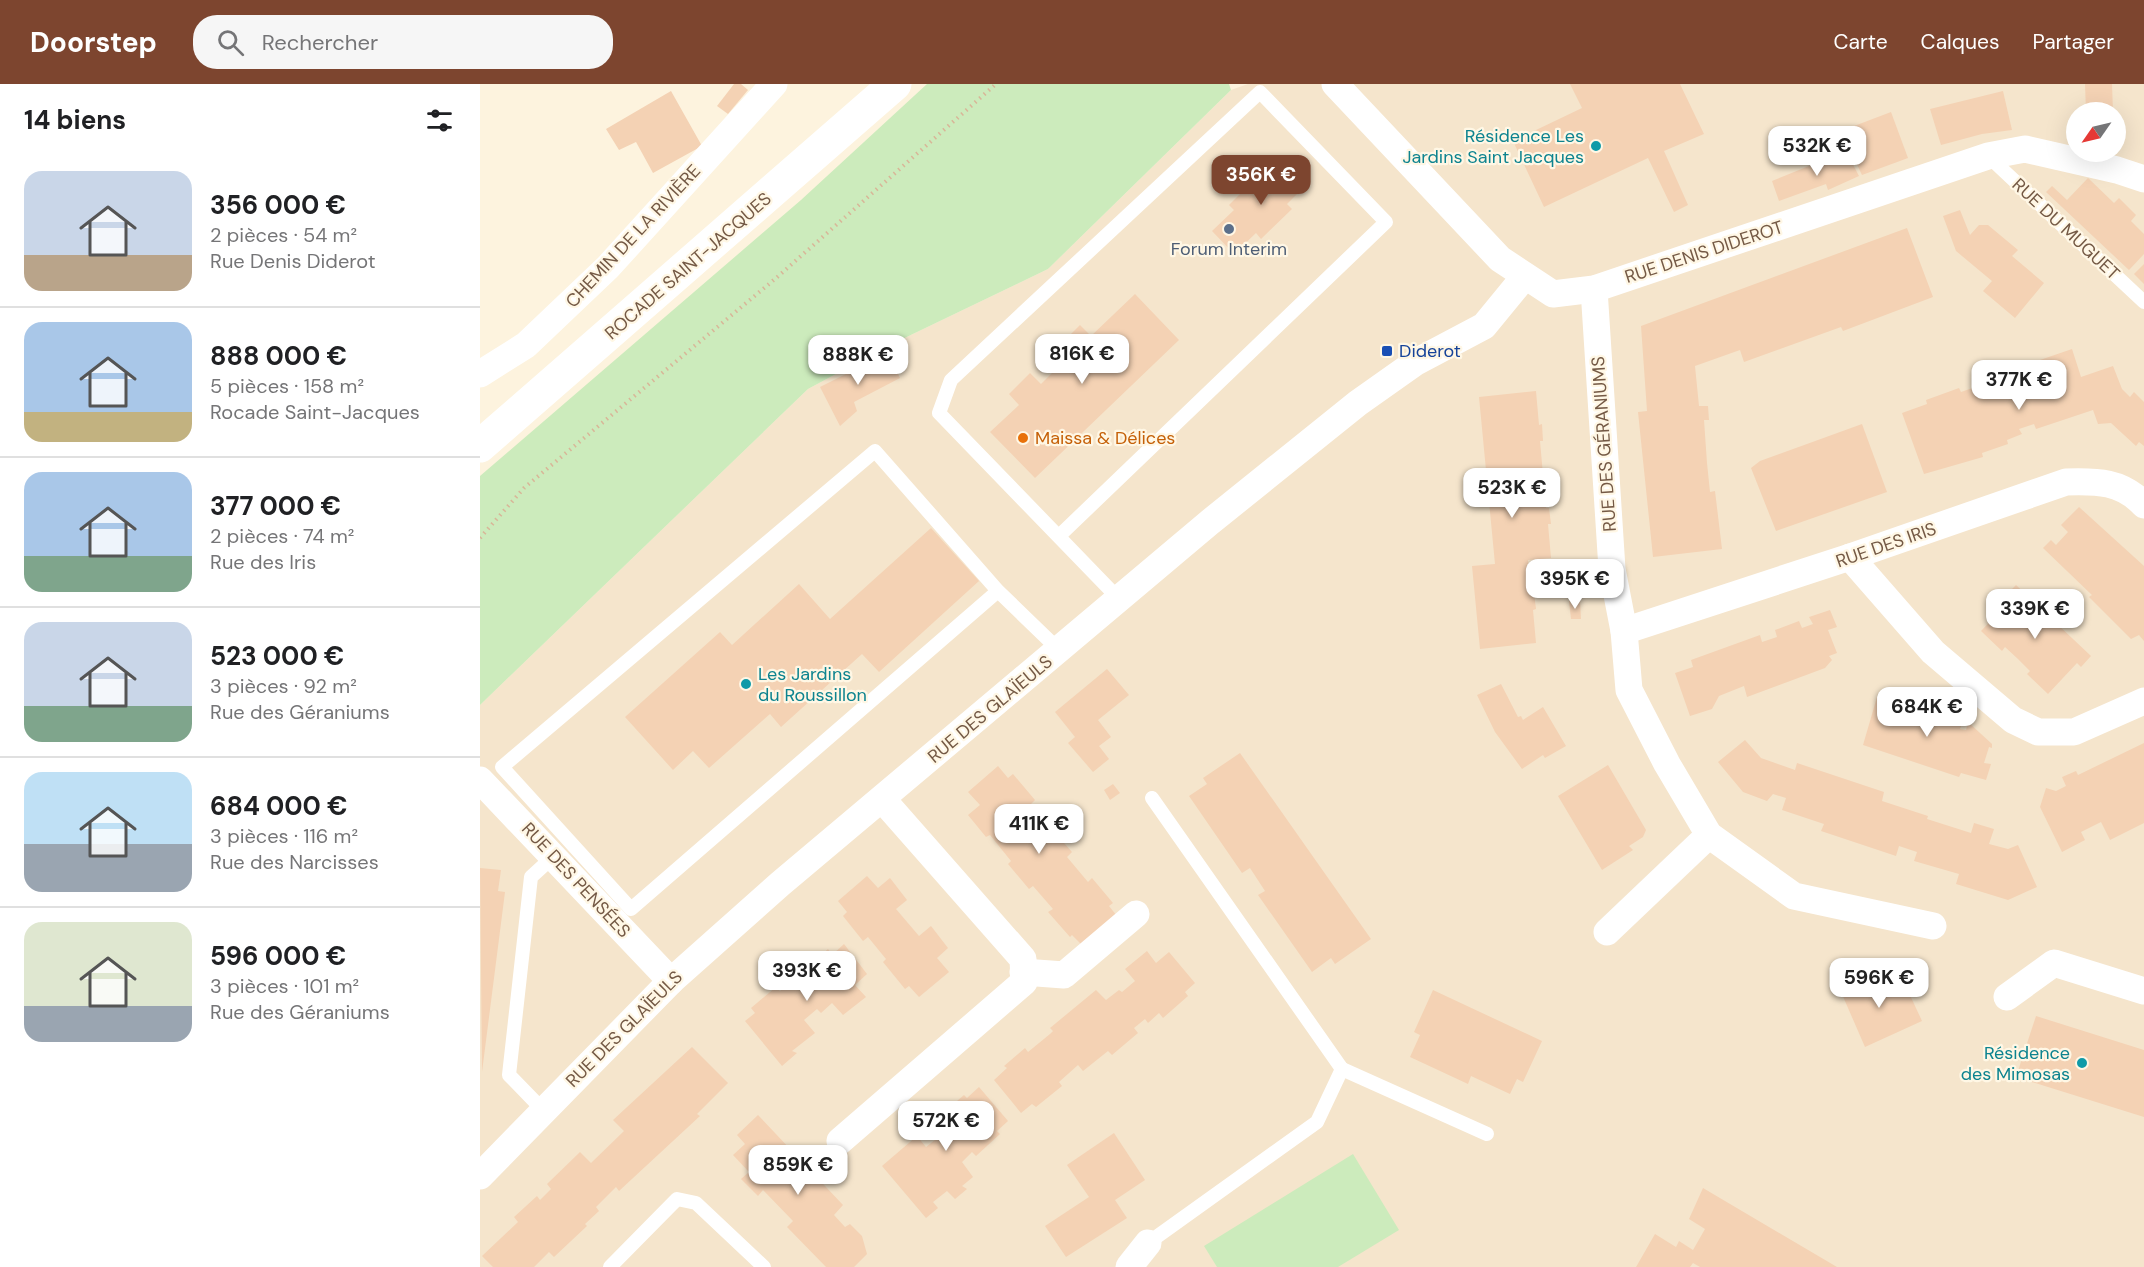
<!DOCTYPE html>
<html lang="fr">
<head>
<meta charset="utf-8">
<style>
	:root { --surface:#fff; --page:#f6f6f6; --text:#202124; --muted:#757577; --line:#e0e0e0; --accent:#7d452f }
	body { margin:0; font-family:"DM Sans",sans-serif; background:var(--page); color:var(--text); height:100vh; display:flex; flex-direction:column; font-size:22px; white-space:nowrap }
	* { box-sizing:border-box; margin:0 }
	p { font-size:20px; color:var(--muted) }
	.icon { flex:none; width:33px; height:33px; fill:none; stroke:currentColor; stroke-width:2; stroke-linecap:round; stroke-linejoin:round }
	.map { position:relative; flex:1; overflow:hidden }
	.details { display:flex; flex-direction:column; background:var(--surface); width:480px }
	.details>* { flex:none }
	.needle { width:39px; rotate:236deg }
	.controls { position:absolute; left:1586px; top:18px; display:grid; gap:12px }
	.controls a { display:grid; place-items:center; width:60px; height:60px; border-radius:50%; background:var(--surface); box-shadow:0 6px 24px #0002; font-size:30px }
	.price { position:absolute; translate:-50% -51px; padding:0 14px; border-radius:12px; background:#fff; color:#222; font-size:20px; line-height:39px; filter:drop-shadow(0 2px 3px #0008) }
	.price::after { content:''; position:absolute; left:50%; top:36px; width:18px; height:14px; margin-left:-9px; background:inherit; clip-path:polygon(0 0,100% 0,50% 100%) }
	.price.active { background:var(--accent); color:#fff }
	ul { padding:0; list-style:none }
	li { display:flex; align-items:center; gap:18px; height:150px; padding:0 24px }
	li+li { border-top:2px solid var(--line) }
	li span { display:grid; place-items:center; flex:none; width:168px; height:120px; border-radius:18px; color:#555 }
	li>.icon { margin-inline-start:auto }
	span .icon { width:72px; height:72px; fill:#fffc; stroke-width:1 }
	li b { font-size:26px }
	h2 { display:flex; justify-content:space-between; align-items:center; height:72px; padding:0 24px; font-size:26px }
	header { display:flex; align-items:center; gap:36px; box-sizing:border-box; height:84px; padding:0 30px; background:var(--accent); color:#fff }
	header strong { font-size:28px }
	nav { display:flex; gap:33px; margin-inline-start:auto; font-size:21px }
	.search { width:420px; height:54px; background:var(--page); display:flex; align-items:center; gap:15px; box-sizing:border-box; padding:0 21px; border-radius:24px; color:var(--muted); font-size:22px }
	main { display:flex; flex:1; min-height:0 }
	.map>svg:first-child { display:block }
</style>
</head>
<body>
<header>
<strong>Doorstep</strong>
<div class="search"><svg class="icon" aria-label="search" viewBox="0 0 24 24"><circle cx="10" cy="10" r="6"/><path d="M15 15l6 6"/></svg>Rechercher</div>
<nav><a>Carte</a><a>Calques</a><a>Partager</a></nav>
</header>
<main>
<section class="details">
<h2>14 biens<svg class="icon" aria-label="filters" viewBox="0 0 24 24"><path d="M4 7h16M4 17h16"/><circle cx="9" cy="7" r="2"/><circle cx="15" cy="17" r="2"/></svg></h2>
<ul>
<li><span style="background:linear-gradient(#c9d6e8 70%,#b9a48a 0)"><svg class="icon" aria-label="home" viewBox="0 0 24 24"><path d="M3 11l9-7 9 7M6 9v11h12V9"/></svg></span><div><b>356 000 €</b><p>2 pièces · 54 m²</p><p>Rue Denis Diderot</p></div></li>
<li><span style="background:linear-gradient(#a9c7e8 75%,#c2b280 0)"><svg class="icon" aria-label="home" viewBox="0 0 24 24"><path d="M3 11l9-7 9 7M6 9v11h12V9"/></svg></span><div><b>888 000 €</b><p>5 pièces · 158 m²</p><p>Rocade Saint-Jacques</p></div></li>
<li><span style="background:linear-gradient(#a9c7e8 70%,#7fa58c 0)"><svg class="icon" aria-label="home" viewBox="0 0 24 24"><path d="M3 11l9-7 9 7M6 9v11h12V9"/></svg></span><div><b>377 000 €</b><p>2 pièces · 74 m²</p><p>Rue des Iris</p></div></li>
<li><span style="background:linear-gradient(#c9d6e8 70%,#7fa58c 0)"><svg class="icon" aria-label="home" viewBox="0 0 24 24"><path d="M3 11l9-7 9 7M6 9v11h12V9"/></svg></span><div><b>523 000 €</b><p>3 pièces · 92 m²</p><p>Rue des Géraniums</p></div></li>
<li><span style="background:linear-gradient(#bfe0f5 60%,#9aa5b1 0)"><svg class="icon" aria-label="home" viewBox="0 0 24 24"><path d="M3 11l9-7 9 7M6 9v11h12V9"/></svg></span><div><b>684 000 €</b><p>3 pièces · 116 m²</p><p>Rue des Narcisses</p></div></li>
<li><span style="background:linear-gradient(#dfe7d0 70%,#9aa5b1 0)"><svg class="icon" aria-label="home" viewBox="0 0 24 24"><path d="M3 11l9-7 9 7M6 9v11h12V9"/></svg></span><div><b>596 000 €</b><p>3 pièces · 101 m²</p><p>Rue des Géraniums</p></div></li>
</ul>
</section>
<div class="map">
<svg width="1664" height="1183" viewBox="0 0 1664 1183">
	<rect width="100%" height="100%" fill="#fdf3de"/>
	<path fill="#f5e5cc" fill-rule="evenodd" d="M768,0H1664V1183H0V621L328,305L410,261L568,185L751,6ZM1596,28H1635V68H1596Z"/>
	<g fill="#ccebbc">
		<polygon points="447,0 749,0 751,6 568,185 410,261 328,305 0,621 0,392 321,116"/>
		<polygon points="873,1070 919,1146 858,1183 737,1183 724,1162"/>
	</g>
	<g fill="#f4d2b4">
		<polygon points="254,0 261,0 268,6 248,30 237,22"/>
		<polygon points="1090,0 1200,0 1224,50 1184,67 1208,121 1194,128 1168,74 1064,123 1033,57 1102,24"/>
		<polygon points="1605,0 1632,0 1633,28 1606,28"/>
		<polygon points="191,7 222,62 173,89 156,58 139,66 126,45"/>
		<polygon points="1523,7 1532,46 1502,50 1461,61 1450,25"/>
		<polygon points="1411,28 1428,74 1382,91 1361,47"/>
		<polygon points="1366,67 1379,92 1348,106 1346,100 1299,117 1292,97"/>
		<polygon points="806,75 829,98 807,120 812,125 781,155 776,149 754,170 732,147 754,126 749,121 779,91 784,96"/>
		<polygon points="1608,94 1634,119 1639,114 1656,131 1651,137 1664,150 1664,170 1649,186 1566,108 1572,102 1587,116"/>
		<polygon points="1480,126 1490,151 1499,141 1508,141 1538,166 1532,172 1564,199 1535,234 1503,207 1512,197 1476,167 1463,132"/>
		<polygon points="1427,144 1453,213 1363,247 1361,243 1264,278 1260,266 1215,282 1219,322 1228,322 1229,336 1224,336 1227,379 1230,408 1235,407 1242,465 1173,473 1158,328 1167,327 1161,242"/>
		<polygon points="1664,180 1664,200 1654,190"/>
		<polygon points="655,210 699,256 555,394 510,348 539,321 529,310 550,289 561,300 587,274 577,264 600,241 611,252"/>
		<polygon points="1592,265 1601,293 1633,282 1642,305 1650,313 1654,308 1664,318 1664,362 1659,358 1656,362 1631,339 1618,340 1613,326 1556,345 1554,340 1539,345 1542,350 1527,356 1528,360 1502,369 1503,373 1444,390 1422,329 1447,320 1446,316 1479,304 1481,308 1507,299 1507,301 1553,285 1551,279"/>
		<polygon points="408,269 420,294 374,318 377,327 360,342 340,303"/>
		<polygon points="1056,307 1059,341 1062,340 1063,357 1060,357 1066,424 1069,424 1071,440 1068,440 1071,474 1048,476 1051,509 1054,509 1056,525 1053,526 1056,559 1000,565 992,482 1015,480 999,313"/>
		<polygon points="1382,340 1407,408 1296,447 1271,384 1280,377"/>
		<polygon points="1599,423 1664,482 1664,557 1659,551 1651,555 1609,513 1612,511 1563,464 1571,456 1576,461 1588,448 1581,441"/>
		<polygon points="451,444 499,497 399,588 382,570 301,643 290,630 229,684 213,667 193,686 145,633 240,548 252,561 319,500 350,535"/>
		<polygon points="1536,501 1611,572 1601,583 1597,579 1568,610 1547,590 1550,587 1538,575 1525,563 1522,567 1501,547 1530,517 1525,512"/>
		<polygon points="1100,516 1101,535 1091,535 1089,517"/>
		<polygon points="1350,526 1357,543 1348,546 1357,569 1349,572 1352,576 1345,584 1267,613 1264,602 1239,612 1232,625 1210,632 1195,589 1213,583 1211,576 1280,551 1282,558 1297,553 1295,546 1319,537 1322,544 1333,540 1329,533"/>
		<polygon points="627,585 649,611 618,636 631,653 619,662 629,675 613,688 588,659 595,653 575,628"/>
		<polygon points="1021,600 1038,633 1041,632 1043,636 1063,623 1086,662 1065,674 1063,671 1042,685 1015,648 997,611"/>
		<polygon points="1413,609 1434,617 1435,612 1452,617 1446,633 1464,639 1465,632 1483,636 1480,645 1486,646 1488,638 1512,660 1512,664 1509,663 1504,679 1511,680 1506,696 1481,689 1479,693 1383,661 1397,613 1410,618"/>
		<polygon points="1265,656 1281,674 1315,686 1317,679 1404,708 1402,717 1448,732 1447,735 1491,749 1494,739 1514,745 1509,760 1528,765 1538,761 1557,803 1528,816 1476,800 1479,790 1434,777 1437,768 1419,762 1416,772 1341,747 1344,740 1302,726 1306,714 1293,710 1287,717 1263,708 1238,678"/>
		<polygon points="1664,659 1664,739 1630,756 1621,738 1601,748 1605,756 1582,768 1560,723 1566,704 1576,707 1586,702 1582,693 1596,687 1598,691"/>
		<polygon points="760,669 891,855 855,880 851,874 832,888 778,811 785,807 770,784 762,789 709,712 727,700 723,694"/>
		<polygon points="1128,681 1166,746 1163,753 1149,762 1153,766 1122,786 1078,712"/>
		<polygon points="518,682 528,694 533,690 555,716 551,720 560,731 567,726 576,738 570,743 592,768 587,773 608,798 612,794 633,819 629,822 637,832 602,861 592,851 590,853 568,828 573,825 553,802 549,805 528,780 531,777 510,751 506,753 488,731 500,721 488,708"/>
		<polygon points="633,700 640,709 630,716 624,706"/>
		<polygon points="0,784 21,786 18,807 25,808 2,988"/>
		<polygon points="387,792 398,804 410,794 427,816 416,825 439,852 451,842 468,864 457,874 469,888 439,913 429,902 425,905 403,878 406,875 388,853 383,857 363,832 367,828 358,817"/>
		<polygon points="364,860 387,890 375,901 386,913 363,931 352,919 341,929 337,925 324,936 335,949 312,967 317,969 302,982 265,937 275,929 271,924 296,903 300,907 313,896 316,900 326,893 323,888 348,865 352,871"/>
		<polygon points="667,867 676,879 689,868 715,899 705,908 708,912 683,934 679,929 668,939 665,935 654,944 658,949 632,971 628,967 603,987 598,981 579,998 582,1002 556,1023 552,1020 541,1029 514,996 527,984 524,982 545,964 548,968 570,950 573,947 570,944 616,906 626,916 639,906 642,908 655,897 645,885"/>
		<polygon points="1394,895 1397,902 1408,897 1429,909 1442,937 1385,963 1358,901 1369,897"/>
		<polygon points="953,906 1062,957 1043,998 1037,995 1030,1010 991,992 988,1000 930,973 940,951 934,948"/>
		<polygon points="1556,932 1664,966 1664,1033 1536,993"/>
		<polygon points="212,963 248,999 217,1030 220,1032 139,1107 136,1103 116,1123 119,1127 105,1140 107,1142 74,1173 69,1168 54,1183 13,1183 2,1172 38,1138 34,1133 57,1112 60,1116 71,1105 67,1100 100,1068 111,1079 144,1047 133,1036"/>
		<polygon points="499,1003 528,1037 517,1047 520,1050 496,1072 492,1068 482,1078 493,1093 482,1102 487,1105 475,1115 467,1107 453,1118 458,1124 446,1134 402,1082 437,1052 446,1063 460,1052 453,1044 465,1033 463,1029 484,1011 487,1014"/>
		<polygon points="278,1031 363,1121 354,1131 365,1143 370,1140 382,1152 387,1170 374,1183 346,1183 307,1143 313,1137 283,1106 278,1112 261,1095 269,1088 253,1071 265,1060 257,1051"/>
		<polygon points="634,1049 665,1096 635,1116 647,1134 586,1173 565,1142 609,1113 587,1081"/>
		<polygon points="1223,1104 1357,1183 1220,1183 1213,1179 1210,1183 1156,1183 1175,1150 1196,1163 1199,1157 1213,1166 1225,1145 1209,1135"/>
	</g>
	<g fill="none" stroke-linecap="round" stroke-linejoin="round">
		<polyline stroke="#d8b698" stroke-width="4" stroke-dasharray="1.5 4.5" stroke-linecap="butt" points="0,454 44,404 295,195 516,0"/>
		<g stroke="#fff" stroke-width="14">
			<polyline points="1508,72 1664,218"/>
			<polyline points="579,452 906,138 780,8 471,296 459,329 639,515"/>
			<polyline points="518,507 395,367 22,683 151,825 518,507 579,566"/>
			<polyline points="862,985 1007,1050"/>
			<polyline points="63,1026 29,991 51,793 74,772"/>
			<polyline points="668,1159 837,1038 862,985 672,714"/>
			<polyline points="130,1183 197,1115 216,1119 284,1183"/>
		</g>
		<g stroke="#fff" stroke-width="27">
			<polyline points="855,0 1020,175 1073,210 1114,205 1508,72 1545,65 1637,86 1664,95"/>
			<polyline points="1114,205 1132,485 1144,547 1149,606 1187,680 1229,751 1314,812 1453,842"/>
			<polyline points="0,290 46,261 128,183 294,0"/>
			<polyline points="1370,473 1453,568 1533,636 1558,648 1594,648 1664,617"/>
			<path d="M1144,547L1370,473L1586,398C1617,397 1642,397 1664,421"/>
			<polyline points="0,696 191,897"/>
			<polyline points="1127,848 1229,751"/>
			<polyline points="543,888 584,891 656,830"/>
			<polyline points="1527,913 1574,879 1664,907"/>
			<polyline points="360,1057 544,898 543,875 403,716"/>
			<polyline points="0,1092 191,897 300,800 730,438 878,319 936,278 1004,242 1045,192"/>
			<polyline points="649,1183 668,1159"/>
		</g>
		<polyline stroke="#fff" stroke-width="33" points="0,362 415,0"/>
	</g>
	<g fill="#0f9aa8" stroke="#fff7e5" stroke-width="2">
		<circle cx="1116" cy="62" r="6"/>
		<circle cx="266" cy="600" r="6"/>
		<circle cx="1602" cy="979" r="6"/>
	</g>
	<circle fill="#5c6f8a" stroke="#fff7e5" stroke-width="2" cx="749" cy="145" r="6"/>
	<rect fill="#1a4fb4" stroke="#fff7e5" stroke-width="2" x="901" y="261" width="12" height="12" rx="3"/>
	<circle fill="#e8710a" stroke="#fff7e5" stroke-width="2" cx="543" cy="354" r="6"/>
	<g text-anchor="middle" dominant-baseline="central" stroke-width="4.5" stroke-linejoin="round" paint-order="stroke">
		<g font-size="18" fill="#0d838f" stroke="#fff7e5" text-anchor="end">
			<text x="1104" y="52">Résidence Les<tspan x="1104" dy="21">Jardins Saint Jacques</tspan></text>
			<text x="278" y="590" text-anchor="start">Les Jardins<tspan x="278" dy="21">du Roussillon</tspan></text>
			<text x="1590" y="969">Résidence<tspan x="1590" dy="21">des Mimosas</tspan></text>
		</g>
		<g font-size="18" fill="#745945" stroke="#fff7e5">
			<text transform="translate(1586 145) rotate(43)">RUE DU MUGUET</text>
			<text transform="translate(153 152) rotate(-47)">CHEMIN DE LA RIVIÈRE</text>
			<text transform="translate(1224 168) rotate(-18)">RUE DENIS DIDEROT</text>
			<text transform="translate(208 182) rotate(-41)">ROCADE SAINT-JACQUES</text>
			<text transform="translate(1124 360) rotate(-94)">RUE DES GÉRANIUMS</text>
			<text transform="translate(1406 461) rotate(-19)">RUE DES IRIS</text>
			<text transform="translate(510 625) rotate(-40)">RUE DES GLAÏEULS</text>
			<text transform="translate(96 796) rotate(47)">RUE DES PENSÉES</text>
			<text transform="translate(144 945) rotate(-45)">RUE DES GLAÏEULS</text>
		</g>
		<g font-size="18" fill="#4e5e75" stroke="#fff7e5">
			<text x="749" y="165">Forum Interim</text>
		</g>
		<g font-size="18" fill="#164399" stroke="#fff7e5" text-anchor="start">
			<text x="919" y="267">Diderot</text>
		</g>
		<g font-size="18" fill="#c56008" stroke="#fff7e5" text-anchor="start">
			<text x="555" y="354">Maissa &amp; Délices</text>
		</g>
	</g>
</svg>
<div class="controls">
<a><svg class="needle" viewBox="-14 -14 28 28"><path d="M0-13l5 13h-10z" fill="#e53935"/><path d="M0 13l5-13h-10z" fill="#757577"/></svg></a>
</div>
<b class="price" style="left:1337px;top:93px">532K €</b>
<b class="price active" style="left:781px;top:122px">356K €</b>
<b class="price" style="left:602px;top:301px">816K €</b>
<b class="price" style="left:378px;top:302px">888K €</b>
<b class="price" style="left:1539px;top:327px">377K €</b>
<b class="price" style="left:1032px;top:435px">523K €</b>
<b class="price" style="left:1095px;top:526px">395K €</b>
<b class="price" style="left:1555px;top:556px">339K €</b>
<b class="price" style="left:1447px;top:654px">684K €</b>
<b class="price" style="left:559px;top:771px">411K €</b>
<b class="price" style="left:327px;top:918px">393K €</b>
<b class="price" style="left:1399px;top:925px">596K €</b>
<b class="price" style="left:466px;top:1068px">572K €</b>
<b class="price" style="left:318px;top:1112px">859K €</b>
</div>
</main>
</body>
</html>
